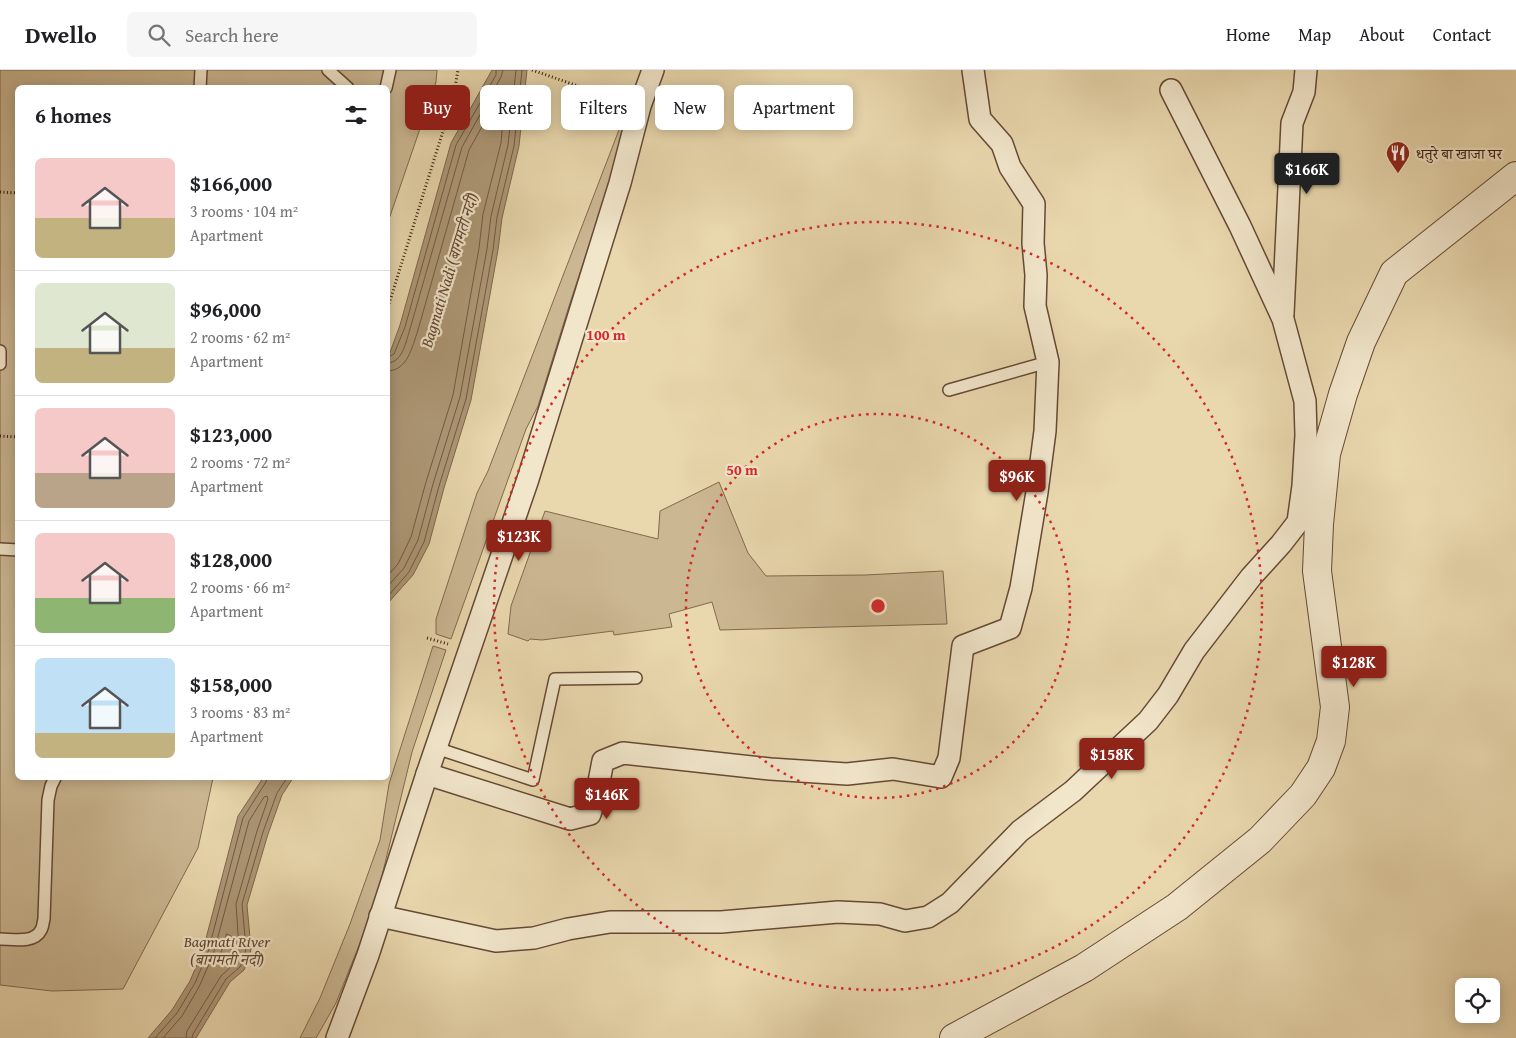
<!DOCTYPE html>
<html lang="en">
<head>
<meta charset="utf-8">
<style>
	:root { --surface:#fff; --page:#f6f6f6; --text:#202124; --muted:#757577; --line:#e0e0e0; --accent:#8f2418 }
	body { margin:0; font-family:"Gentium Book Plus","Noto Serif Devanagari",serif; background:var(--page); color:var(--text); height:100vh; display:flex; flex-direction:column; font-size:19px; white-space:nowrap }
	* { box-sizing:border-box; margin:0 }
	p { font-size:16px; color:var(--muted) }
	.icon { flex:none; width:28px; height:28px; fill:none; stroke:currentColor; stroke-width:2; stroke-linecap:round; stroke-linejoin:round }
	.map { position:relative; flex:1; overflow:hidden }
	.drawer { position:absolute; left:15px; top:15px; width:375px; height:695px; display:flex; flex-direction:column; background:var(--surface); border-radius:8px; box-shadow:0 2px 12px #0003 }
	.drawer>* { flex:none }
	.banner { position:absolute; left:405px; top:15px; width:475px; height:45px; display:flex; gap:10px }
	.controls { position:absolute; left:1455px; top:908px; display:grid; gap:10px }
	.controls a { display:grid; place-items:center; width:45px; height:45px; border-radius:8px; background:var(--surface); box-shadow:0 2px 12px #0003; font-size:25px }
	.price { position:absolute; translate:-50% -42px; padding:0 11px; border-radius:5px; background:var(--accent); color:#fff; font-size:16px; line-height:32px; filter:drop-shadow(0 1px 2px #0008) }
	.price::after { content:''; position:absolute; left:50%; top:30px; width:15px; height:11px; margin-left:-8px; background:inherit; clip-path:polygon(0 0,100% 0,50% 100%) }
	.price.current { background:#222; color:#fff }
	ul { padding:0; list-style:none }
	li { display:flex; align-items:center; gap:15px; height:125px; padding:0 20px }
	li+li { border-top:1px solid var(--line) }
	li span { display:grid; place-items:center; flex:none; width:140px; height:100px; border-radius:8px; color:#555 }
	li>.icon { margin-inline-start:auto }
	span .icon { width:60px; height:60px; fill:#fffc; stroke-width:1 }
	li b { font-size:21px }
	h2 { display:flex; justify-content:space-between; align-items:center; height:60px; padding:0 20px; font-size:21px }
	.pill { padding:0 18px; border-radius:8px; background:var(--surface); box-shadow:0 2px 12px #0003; font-size:18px; line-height:45px }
	.pill.current { background:var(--accent); color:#fff }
	header { display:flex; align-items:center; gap:30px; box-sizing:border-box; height:70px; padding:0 25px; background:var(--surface); border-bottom:1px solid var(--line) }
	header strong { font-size:24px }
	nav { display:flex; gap:28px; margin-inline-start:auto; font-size:18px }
	.search { width:350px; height:45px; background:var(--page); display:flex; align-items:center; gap:12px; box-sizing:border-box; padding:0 18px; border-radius:8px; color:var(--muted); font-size:19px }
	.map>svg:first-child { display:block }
</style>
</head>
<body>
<header>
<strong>Dwello</strong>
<div class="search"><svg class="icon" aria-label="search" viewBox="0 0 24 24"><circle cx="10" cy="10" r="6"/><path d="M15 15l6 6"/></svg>Search here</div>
<nav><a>Home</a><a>Map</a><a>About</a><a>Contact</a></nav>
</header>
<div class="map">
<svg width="1516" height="968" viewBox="0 0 1516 968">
	<rect width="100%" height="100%" fill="#e9d7ad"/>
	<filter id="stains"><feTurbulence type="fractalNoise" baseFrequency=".004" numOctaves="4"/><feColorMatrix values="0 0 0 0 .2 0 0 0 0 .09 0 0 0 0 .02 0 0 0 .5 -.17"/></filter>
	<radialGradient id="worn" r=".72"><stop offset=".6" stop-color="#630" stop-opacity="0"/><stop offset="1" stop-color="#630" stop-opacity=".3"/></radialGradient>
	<g fill="#cbb792" stroke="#82684f">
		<polygon points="0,0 437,0 436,12 388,152 388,18 18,18 18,708 213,708 198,778 123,919 52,921 0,915"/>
		<polygon points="627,39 633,43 569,236 538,336 526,359 451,569 436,564 436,549 477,423 488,401"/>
		<polygon points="719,412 748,483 766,506 865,505 943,501 947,554 720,560 712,532 669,544 672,557 614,565 613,561 542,570 530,569 528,571 508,564 511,536 545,441 658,469 660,441"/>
		<polygon points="433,576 446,580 412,682 379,818 364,863 336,933 316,968 300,968 320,928 350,854 380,770 389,714"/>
	</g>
	<g fill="#ad9776" stroke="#7f654c">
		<polygon points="492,0 527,0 519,76 502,148 498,180 471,330 444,418 429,474 413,505 388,533 388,288 400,255 451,73"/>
		<polygon points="263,708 293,708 282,725 268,764 247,835 251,879 249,889 244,900 230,912 196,968 148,968 172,940 190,911 203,880 238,746"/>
	</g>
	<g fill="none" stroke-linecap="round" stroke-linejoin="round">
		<g stroke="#735841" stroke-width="1">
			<polyline points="388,287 394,284 405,257 456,75 496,5 496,0"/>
			<path d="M388,293C403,292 406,271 410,259L462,77L501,7L503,0"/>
			<path d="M388,301C408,300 412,277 418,260L469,80L500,24L504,23L505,25L501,73L483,144L479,178L453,325L426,412L411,467L398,494L388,505"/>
			<polyline points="388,516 404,498 418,470 433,414 460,327 487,179 491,146 508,75 516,0"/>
			<polyline points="388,526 409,502 424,472 439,416 466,329 493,180 497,147 514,76 522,0"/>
			<path d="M227,864L231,866C232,878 233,887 221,893L219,890Z"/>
			<polyline points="155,968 177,943 195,913 208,882 243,748 266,712 267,708"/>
			<polyline points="163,968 182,946 199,917 213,885 249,751 264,727 267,726 268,729 257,761 236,834 239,878 238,886 235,893 221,906 187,961 186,968"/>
			<polyline points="192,968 193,964 226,909 240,897 244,888 246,878 242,834 263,762 277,723 287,708"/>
		</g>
		<g stroke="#654934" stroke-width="14">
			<g id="service">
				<polyline points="328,0 348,18"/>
				<polyline points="200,18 201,0"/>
				<polyline points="386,18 390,0"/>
				<polyline points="0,281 0,294"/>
				<polyline points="949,320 1048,292"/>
				<polyline points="0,479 18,480"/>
				<polyline points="436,678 533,710 555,609 636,608"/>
				<path d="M0,869C12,869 34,874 41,860C43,857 43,852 44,849L48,730L51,716L55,708"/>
			</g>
		</g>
		<g stroke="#654934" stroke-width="24">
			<g id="minor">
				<polyline points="1283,244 1292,53 1304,22 1306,0"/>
				<polyline points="427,704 570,749 590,744 597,722 603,691 623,683 770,699 847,704 893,699 941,707 949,688 963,576 1010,558 1021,518 1037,422 1045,361 1048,292 1035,236 1036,205 1033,173 1034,134 1010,97 1002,74 980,49 973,0"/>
				<polyline points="380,846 496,871 534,868 568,859 610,852 721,852 838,842 880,844 905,851 928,847 950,833 1020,761 1073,721 1148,651 1168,625 1194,581 1251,507 1281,474 1298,452 1303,416 1306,365 1305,331 1283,249 1240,156 1171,20"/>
				<polyline points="337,968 368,885 427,704 528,409 620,113 640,36 653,0"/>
			</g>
		</g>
		<g stroke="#654934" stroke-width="30">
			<polyline id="tertiary" points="954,968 1084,898 1177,837 1260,770 1303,725 1321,698 1331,671 1335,637 1317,501 1319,454 1326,384 1343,324 1361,272 1394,203 1516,106"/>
		</g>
		<g stroke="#391a0c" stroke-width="3" stroke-dasharray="1 2.5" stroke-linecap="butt">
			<polyline points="532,0 618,30"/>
			<polyline points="0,122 18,123"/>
			<polyline points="388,237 453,29 458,0"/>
			<polyline points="0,366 18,367"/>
			<polyline points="427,568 448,574"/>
		</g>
		<use href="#service" stroke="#f1e5ca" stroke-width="11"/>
		<use href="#minor" stroke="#f1e5ca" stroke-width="21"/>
		<use href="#tertiary" stroke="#f1e5ca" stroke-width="28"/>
	</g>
	<g fill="none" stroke="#d62828" stroke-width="2.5" stroke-dasharray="2.5 5">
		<circle cx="878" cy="536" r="192"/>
		<circle cx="878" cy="536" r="384"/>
	</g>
	<defs>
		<g id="restaurant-pin" transform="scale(1.25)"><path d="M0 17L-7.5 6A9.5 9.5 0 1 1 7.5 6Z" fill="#8f2418" stroke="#f1e5ca"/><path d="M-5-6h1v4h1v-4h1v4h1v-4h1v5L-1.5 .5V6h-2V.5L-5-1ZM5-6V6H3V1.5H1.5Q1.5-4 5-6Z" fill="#fff"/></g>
	</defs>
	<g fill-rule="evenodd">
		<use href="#restaurant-pin" x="1398" y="83"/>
	</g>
	<g text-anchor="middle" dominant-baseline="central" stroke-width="4.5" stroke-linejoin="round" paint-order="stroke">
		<g font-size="15" fill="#391a0c" stroke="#f1e5ca" text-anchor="start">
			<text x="1416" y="83">धतुरे बा खाजा घर</text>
		</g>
		<g font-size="16" font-style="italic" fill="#624631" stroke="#f1e5ca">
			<text transform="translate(449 200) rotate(-73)">Bagmati Nadi (बागमती नदी)</text>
			<text x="227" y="871">Bagmati River<tspan x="227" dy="18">(बागमती नदी)</tspan></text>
		</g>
	</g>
	<circle cx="878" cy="536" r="8" fill="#d62828" stroke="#f1e5ca" stroke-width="2.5"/>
	<g font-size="15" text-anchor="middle" font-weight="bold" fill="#d62828" stroke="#f1e5ca" stroke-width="4.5" stroke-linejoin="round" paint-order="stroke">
		<text x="606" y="270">100 m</text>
		<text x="742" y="405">50 m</text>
	</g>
	<rect width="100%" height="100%" filter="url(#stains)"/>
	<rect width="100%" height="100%" fill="url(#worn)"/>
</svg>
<div class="controls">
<a><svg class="icon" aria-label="locate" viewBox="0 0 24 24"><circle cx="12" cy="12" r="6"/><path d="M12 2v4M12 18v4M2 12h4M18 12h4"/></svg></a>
</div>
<b class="price current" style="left:1307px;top:125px">$166K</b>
<b class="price" style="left:1017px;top:432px">$96K</b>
<b class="price" style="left:519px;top:492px">$123K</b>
<b class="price" style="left:1354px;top:618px">$128K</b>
<b class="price" style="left:1112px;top:710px">$158K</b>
<b class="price" style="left:607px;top:750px">$146K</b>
<div class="banner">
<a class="pill current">Buy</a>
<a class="pill">Rent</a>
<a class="pill">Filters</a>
<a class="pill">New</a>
<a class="pill">Apartment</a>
</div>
<section class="drawer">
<h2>6 homes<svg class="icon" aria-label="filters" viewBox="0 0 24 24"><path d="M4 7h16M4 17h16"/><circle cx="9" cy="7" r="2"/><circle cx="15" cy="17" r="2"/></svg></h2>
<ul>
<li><span style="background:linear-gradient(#f6c9c9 60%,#c2b280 0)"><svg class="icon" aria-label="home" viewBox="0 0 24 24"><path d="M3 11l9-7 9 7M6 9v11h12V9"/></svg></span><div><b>$166,000</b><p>3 rooms · 104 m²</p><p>Apartment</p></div></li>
<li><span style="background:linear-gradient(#dfe7d0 65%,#c2b280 0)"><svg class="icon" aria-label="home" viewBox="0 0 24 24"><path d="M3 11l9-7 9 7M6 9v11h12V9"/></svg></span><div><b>$96,000</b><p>2 rooms · 62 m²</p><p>Apartment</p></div></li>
<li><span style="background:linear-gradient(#f6c9c9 65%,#b9a48a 0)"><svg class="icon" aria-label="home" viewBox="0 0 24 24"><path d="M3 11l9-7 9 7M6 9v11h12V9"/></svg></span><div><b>$123,000</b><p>2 rooms · 72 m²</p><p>Apartment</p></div></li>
<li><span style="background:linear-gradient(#f6c9c9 65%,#8fb573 0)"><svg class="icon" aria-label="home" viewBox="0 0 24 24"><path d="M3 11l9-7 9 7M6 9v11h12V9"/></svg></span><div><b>$128,000</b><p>2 rooms · 66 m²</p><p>Apartment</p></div></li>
<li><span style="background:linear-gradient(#bfe0f5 75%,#c2b280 0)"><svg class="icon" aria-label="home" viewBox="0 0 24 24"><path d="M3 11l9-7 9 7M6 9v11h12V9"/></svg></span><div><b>$158,000</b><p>3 rooms · 83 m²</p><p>Apartment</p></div></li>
</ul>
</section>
</div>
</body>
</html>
